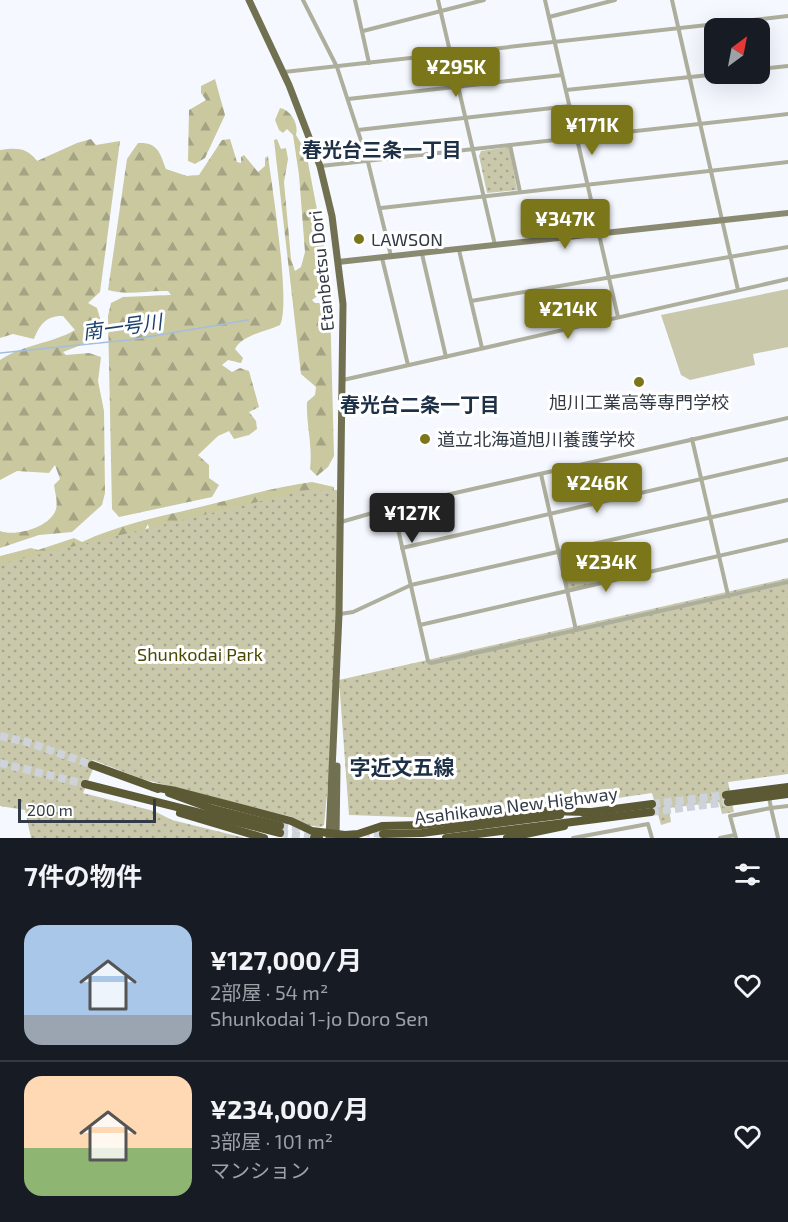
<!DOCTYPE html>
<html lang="ja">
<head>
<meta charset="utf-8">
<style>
	:root { --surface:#171b24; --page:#242831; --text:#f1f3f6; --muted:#9ea1a6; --line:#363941; --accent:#7b761a }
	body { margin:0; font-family:"Exo 2","Noto Sans JP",sans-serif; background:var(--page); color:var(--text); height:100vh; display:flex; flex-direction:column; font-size:22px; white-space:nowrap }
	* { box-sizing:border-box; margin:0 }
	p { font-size:20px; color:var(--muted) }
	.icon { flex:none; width:33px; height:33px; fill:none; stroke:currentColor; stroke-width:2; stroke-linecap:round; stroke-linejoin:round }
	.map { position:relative; height:838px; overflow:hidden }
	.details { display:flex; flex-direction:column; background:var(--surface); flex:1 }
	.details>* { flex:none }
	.needle { width:39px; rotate:32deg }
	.buttons { position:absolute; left:704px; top:18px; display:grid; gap:12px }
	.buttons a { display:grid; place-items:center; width:66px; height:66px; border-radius:12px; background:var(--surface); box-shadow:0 6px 24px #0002; font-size:30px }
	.scale { position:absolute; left:18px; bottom:15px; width:138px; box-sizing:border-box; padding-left:6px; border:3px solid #313a45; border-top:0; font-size:16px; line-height:21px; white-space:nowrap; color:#313a45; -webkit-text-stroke:4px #fff; paint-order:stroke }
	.price { position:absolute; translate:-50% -51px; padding:0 14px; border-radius:6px; background:var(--accent); color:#fff; font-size:20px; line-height:39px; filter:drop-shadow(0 2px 3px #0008) }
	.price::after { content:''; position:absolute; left:50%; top:36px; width:18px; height:14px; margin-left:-9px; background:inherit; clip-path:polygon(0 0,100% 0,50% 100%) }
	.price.selected { background:#222; color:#fff }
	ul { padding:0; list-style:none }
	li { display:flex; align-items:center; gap:18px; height:150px; padding:0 24px }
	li+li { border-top:2px solid var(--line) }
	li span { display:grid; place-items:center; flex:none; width:168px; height:120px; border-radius:18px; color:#555 }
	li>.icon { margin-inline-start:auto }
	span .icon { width:72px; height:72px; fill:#fffc; stroke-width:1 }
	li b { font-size:26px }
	h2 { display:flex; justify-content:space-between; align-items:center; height:72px; padding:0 24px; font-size:26px }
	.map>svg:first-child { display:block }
</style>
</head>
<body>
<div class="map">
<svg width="788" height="838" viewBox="0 0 788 838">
	<defs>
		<pattern id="forest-firs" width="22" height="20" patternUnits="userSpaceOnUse" patternTransform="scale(1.5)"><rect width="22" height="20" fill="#c9c89f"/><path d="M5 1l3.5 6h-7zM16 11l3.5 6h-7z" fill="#a4a383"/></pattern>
		<pattern id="park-dots" width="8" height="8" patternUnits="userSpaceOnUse" patternTransform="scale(1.5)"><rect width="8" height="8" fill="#c9c8ab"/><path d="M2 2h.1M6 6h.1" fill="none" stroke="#a4a38d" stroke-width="1.8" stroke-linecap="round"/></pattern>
	</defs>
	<rect width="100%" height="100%" fill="#f5f9ff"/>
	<polygon fill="#c9c8ab" points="788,289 788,347 753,354 755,365 690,380 681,375 661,315"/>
	<g fill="url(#forest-firs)">
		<polygon points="215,79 225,115 205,158 195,164 188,161 189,110 206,100 201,93 201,86"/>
		<path d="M280,108C291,110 299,124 296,135L306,152L327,262C328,278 327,291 312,300L315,303H330L334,456L328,467L317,476L310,469C313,446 306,424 307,402L315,395L316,387L301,374L274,140L277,139L281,149L286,148L288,159L284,182L291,259L295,271L301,267L305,252L299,175L293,135L287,129L283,133L279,130L275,120Z"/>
		<path d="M91,139L96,145L120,141L100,292L88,303L97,308L102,325L94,340L63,352L66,355L89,353L101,357L98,381L104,411L105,493L102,505L72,532L39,535L0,548V531C16,537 51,527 56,509C58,502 55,493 54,485L60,479L55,465L49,473L17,471L0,480V360C24,344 51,344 75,330L63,316C46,316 40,324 34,339L13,334L0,338V150C17,148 26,147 37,161L77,143Z"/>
		<path d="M230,139L237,162L241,163V157L244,155L258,172L265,166V158L268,156C272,186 291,305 280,325C266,332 243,334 235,349L243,358L241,363L228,360L222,365L232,372L240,368L249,371L259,407L249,412L256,421L257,429L249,435L234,439L229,431L218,436L198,455L209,465V478L219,485L212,497L119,517L112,509L108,316L111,303L123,297L171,295L168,291C148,290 127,296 108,290L127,159L138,143C158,142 160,153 166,169L187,176L199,175L222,140Z"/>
		<path d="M312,482L334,487V492L150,533L148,524L142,535L0,574V556L31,548L38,550L74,538L82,542C120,524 163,516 204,506C240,497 276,487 312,482Z"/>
	</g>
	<g fill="url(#park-dots)">
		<polygon points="509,147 517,190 487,193 479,156 481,151"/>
		<polygon points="307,490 339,490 333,733 324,825 321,827 305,825 292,817 142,779 93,760 90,768 93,769 83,793 154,811 172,820 245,838 31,838 25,810 0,806 0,564"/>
		<polygon points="602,543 611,581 568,591 559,553"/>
		<polygon points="788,578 788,774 728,782 734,812 722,814 719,802 669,808 671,822 661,825 652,793 584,803 547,803 434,818 349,815 339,680"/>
	</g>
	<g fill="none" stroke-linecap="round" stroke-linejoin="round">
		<polyline stroke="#a4bedf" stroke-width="1.5" points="0,353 129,340 248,320"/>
		<g stroke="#ced3da" stroke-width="8" stroke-dasharray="8 4" stroke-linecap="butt">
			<polyline points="0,736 27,742 92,765"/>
			<polyline points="0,763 85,784"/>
			<polyline points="652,804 726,795"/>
			<polyline points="651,812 728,802"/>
			<polyline points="280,826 305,828"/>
			<polyline points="362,832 383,834"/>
			<polyline points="280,833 318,838"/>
		</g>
		<g stroke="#aeae9c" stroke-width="4">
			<polyline points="303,0 337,67 368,162 391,256"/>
			<polyline points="355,0 369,63"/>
			<polyline points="438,0 495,245"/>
			<polyline points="545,0 618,317"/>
			<polyline points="672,0 738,290"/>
			<polyline points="549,17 615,0"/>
			<polyline points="363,31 484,0"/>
			<polyline points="759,69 788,66"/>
			<polyline points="284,72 788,16"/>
			<polyline points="566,90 719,74"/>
			<polyline points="348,99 562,75"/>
			<polyline points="358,130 570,106"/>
			<polyline points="510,145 520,192"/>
			<polyline points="321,166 788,114"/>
			<polyline points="381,208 788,162"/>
			<polyline points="459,250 482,348"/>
			<polyline points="422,254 446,357"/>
			<polyline points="382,258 408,365"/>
			<polyline points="471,301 788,247"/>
			<polyline points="343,380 788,279"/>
			<polyline points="692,439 728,595"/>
			<polyline points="541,474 576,630"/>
			<polyline points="393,507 428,661 431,663 788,582"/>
			<polyline points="341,522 393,507 788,418"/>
			<polyline points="602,543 611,581"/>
			<polyline points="402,548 788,459"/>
			<polyline points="340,614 353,612 411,585 788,500"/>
			<polyline points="420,625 788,540"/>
			<polyline points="769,797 771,808 788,806"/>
			<polyline points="573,838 648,824 652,838"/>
			<polyline points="720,838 735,835"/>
			<polyline points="736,838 730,816 771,808 778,838"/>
		</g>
		<polyline stroke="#8a8a70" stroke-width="6" points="338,262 788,213"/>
		<g stroke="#717050" stroke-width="7">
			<polyline points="249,0 289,85 320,166 332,216 343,304 339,614 329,838"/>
			<polyline points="336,838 337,766"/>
		</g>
		<g stroke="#5b5a35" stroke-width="8">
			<polyline points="92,765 158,789"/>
			<polyline points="85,784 280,833"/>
			<polyline points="153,787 176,791 291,821 312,831 345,835 358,834 382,826 422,825 544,811 588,812"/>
			<polyline points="169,793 213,809 280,826"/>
			<polyline points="726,795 788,787"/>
			<polyline points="728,802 788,794"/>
			<polyline points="180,813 264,838"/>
			<polyline points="584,813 652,804"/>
			<polyline points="383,834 422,833 560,815"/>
			<polyline points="314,838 319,838"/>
			<polyline points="446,838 651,812"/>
			<polyline points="507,838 564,826"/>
		</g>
	</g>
	<g fill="#7b761a" stroke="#fff" stroke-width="2">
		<circle cx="359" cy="239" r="6"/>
		<circle cx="639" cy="382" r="6"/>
		<circle cx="425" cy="439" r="6"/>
	</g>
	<g text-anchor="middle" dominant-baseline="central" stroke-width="6" stroke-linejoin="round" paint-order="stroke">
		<g font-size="18" fill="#313a45" stroke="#fff" text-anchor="start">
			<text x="371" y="239">LAWSON</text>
			<text x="639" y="402" text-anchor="middle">旭川工業高等専門学校</text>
			<text x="437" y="439">道立北海道旭川養護学校</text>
		</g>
		<g font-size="18" fill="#313a45" stroke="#fff">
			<text transform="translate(321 271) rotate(-96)">Etanbetsu Dori</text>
			<text transform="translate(516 805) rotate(-7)">Asahikawa New Highway</text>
		</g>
		<g font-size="18" fill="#4b4700" stroke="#fff">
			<text x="200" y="654">Shunkodai Park</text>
		</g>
		<g font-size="20" font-weight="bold" fill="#1e3046" stroke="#fff">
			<text x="382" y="149">春光台三条一丁目</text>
			<text x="420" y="404">春光台二条一丁目</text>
		</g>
		<g font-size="20" font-style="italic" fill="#1c416c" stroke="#fff">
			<text transform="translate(122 326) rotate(-8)">南一号川</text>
		</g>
		<g font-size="21" font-weight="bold" fill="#1e3046" stroke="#fff">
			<text x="402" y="766">字近文五線</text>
		</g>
	</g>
</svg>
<div class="buttons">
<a><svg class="needle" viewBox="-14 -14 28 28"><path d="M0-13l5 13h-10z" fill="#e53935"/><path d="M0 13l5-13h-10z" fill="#9ea1a6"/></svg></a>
</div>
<div class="scale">200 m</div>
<b class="price" style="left:456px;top:98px">¥295K</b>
<b class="price" style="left:592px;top:156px">¥171K</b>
<b class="price" style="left:565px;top:250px">¥347K</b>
<b class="price" style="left:568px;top:340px">¥214K</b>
<b class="price" style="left:597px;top:514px">¥246K</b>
<b class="price selected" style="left:412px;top:544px">¥127K</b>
<b class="price" style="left:606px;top:593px">¥234K</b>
</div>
<section class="details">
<h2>7件の物件<svg class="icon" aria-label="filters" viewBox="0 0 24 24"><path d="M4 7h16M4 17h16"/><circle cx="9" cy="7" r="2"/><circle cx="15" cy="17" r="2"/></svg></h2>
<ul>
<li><span style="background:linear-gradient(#a9c7e8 75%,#9aa5b1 0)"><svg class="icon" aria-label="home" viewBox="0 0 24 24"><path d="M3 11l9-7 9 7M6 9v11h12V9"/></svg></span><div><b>¥127,000/月</b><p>2部屋 · 54 m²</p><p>Shunkodai 1-jo Doro Sen</p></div><svg class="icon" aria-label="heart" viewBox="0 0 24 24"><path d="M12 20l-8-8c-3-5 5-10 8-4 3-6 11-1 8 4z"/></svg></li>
<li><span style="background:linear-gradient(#ffd9b3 60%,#8fb573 0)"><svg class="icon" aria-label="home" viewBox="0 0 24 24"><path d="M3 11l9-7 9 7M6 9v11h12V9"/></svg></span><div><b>¥234,000/月</b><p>3部屋 · 101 m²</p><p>マンション</p></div><svg class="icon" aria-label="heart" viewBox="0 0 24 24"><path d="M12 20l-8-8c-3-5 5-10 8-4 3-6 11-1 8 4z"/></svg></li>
</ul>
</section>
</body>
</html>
